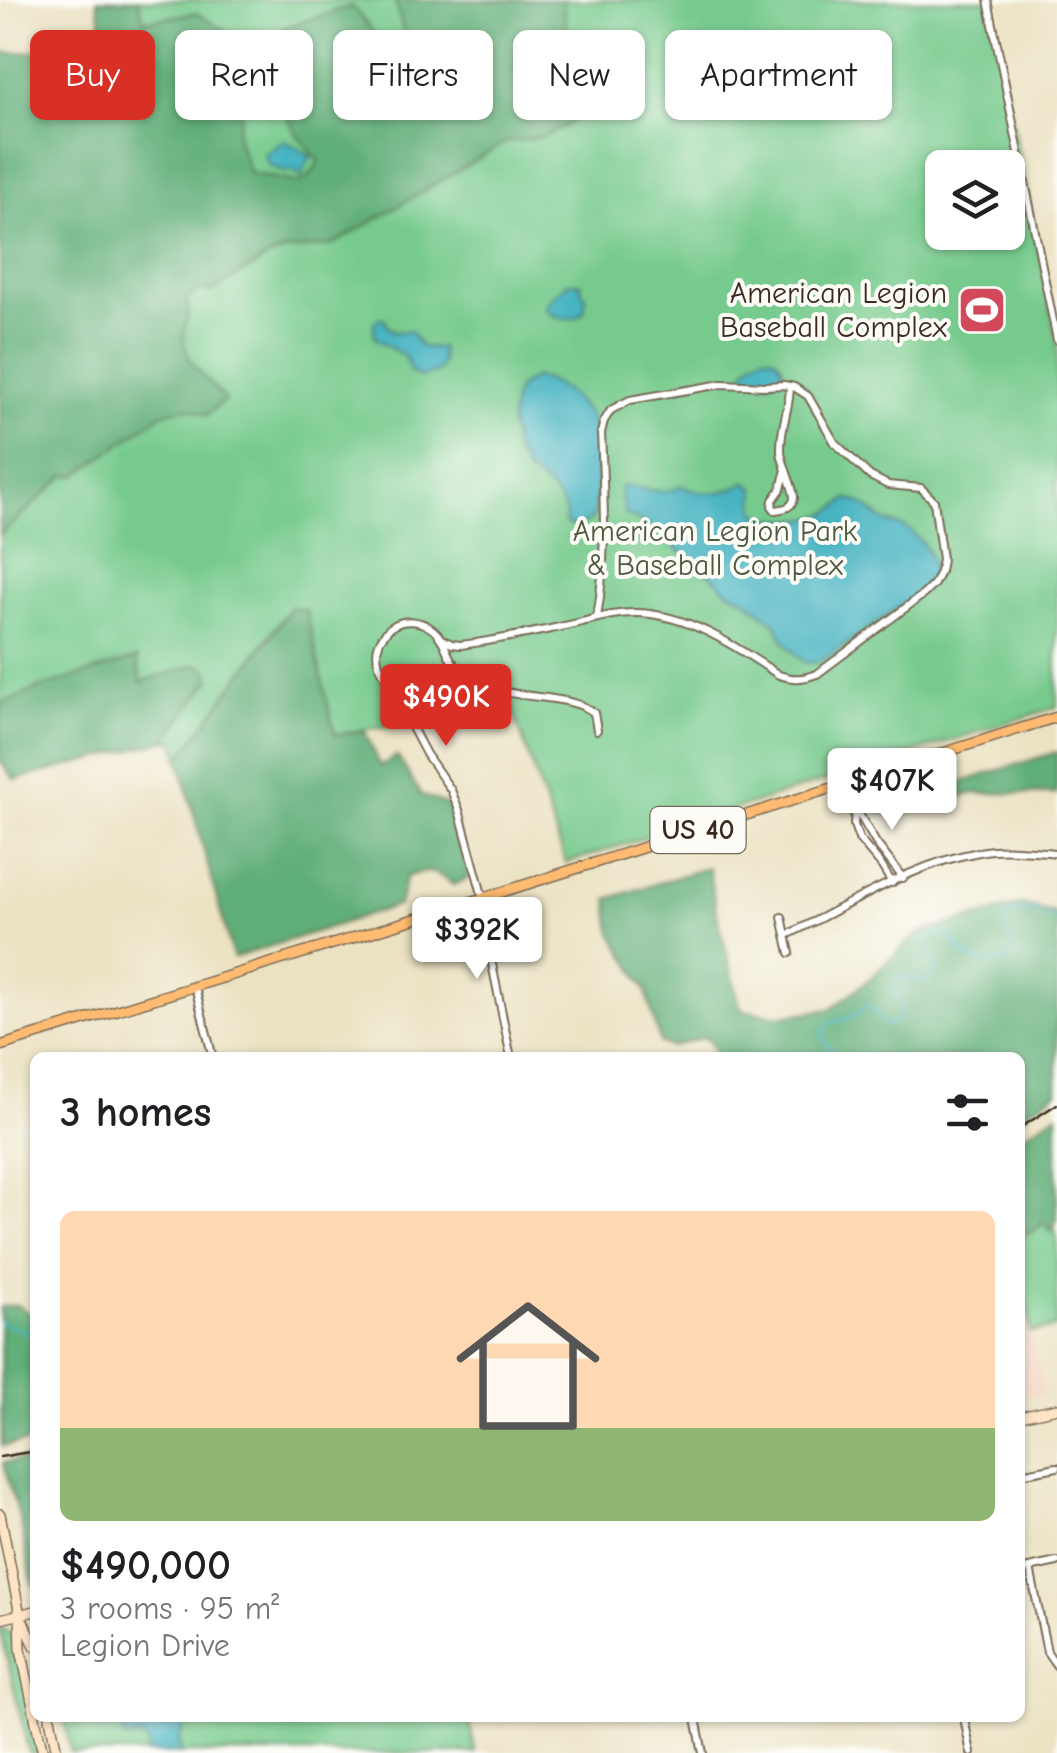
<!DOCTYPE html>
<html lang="en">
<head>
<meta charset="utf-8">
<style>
	:root { --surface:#fff; --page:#f2f2f2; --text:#202124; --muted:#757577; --accent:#d93025 }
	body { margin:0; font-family:"Comic Neue",sans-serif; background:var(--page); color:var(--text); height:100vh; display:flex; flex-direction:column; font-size:38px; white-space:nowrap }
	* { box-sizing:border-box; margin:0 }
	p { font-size:32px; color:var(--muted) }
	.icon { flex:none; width:55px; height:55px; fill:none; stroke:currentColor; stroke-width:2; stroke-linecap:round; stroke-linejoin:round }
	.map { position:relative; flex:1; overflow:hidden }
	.drawer { position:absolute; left:30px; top:1052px; width:995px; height:670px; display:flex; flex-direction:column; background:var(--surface); border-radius:15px; box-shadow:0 2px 8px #0004 }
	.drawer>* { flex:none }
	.banner { position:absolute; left:30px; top:30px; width:998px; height:90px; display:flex; gap:20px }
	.tools { position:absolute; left:925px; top:150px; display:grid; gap:20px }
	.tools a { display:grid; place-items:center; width:100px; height:100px; border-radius:15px; background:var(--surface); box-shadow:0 2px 8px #0004; font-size:50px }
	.price { position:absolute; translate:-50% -85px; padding:0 22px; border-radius:10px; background:#fff; color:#222; font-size:32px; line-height:65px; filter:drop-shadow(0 2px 5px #0008) }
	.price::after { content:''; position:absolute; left:50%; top:60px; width:30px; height:22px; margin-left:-15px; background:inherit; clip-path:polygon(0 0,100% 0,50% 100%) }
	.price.current { background:var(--accent); color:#fff }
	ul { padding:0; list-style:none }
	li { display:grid; align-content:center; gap:20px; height:530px; padding:0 30px }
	li span { display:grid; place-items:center; height:310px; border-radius:15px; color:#555 }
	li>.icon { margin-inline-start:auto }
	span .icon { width:180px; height:180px; fill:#fffc; stroke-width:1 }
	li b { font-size:42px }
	h2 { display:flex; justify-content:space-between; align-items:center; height:120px; padding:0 30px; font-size:42px }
	.chip { padding:0 35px; border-radius:15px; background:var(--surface); box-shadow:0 2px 8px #0004; font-size:35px; line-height:90px }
	.chip.current { background:var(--accent); color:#fff }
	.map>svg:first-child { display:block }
</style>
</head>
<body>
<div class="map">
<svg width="1057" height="1753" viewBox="0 0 1057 1753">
	<rect width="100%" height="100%" fill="#fdfcf7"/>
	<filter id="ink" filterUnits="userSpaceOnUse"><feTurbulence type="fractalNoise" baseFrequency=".01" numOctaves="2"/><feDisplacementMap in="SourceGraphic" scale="20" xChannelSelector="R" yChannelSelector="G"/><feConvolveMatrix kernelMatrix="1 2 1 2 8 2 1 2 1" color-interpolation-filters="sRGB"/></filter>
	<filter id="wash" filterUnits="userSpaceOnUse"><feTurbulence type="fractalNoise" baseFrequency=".0048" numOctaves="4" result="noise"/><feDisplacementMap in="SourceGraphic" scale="40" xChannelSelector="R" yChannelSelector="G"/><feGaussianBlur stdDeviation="2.25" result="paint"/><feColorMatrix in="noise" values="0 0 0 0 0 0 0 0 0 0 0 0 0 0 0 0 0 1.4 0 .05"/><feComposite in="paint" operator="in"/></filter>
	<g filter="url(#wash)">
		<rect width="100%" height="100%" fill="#ebe2c2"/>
		<polygon fill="#f4d3c0" points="1020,1272 1044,1394 1020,1399"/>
		<g fill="#77ca8d" stroke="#597a56" stroke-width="2.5" fill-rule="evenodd">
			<path d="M138,0H987L1057,340V707L566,863L510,703L336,735L290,608L179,759L174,740L164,741L210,680L140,682L136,659L37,689L0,705V514L128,339L425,114L414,73L388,51L352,7L283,28C268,82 280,121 319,160L312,174L300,182C283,181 268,175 250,174L237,138L240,111L197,13L144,21ZM942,168H1008V232H942Z"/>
			<polygon points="1044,1222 1051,1230 1054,1225 1057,1240 1057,1327 1031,1333 1020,1272 1020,1235 1032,1232"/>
			<polygon points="0,1628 8,1631 15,1640 39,1753 29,1753"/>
			<polygon points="64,1718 468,1718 476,1753 71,1753"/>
		</g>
		<g fill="#61ae78" stroke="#4e6c4b" stroke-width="2.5">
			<path d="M97,0H138L144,21L196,13L244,42L248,66L237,138L250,174C268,175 283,181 300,182L312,174L319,160C280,120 268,82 283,28L352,6L388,51L451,110L472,95L435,63L408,50L395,0H563L577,117C561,133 529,142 508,141L332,245L285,251L269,257L211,292L198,290L187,300C191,318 183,324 184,340C185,364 211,382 225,400L206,415C189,406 180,408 162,414L76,476L66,475L0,535V53L56,51L105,41Z"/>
			<path d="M291,608L306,610L335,735L364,730L380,766L397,756L421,795L450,806L470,877L453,885C435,870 428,869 406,877L399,905L233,958L179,759Z"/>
			<polygon points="137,658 141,682 197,664 208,670 210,680 164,741 15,780 0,761 0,705 37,689"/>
			<polygon points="1057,752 1057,794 976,793 879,814 879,808"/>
			<polygon points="708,867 716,909 741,1010 781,1016 831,1009 865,983 918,933 1022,904 1057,914 1057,1092 1020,1116 1020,1058 717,1058 713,1047 705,1037 671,1047 660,1043 646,990 612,933 608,899"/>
			<polygon points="1057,1114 1057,1220 1050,1231 1044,1222 1032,1232 1020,1235 1020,1137"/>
			<polygon points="17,1305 35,1317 35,1441 2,1446 0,1307"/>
			<polygon points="35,1458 35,1586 32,1583 21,1523 3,1463"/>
		</g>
		<g fill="#47b4c2" stroke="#416f70" stroke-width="2.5">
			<polygon points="285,141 311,156 301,176 292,170 285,172 269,165 264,154"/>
			<path d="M568,282L581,283L582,292L586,297L584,312C573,322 550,320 545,305Z"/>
			<polygon points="379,318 385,319 387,326 393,332 410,331 421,347 441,348 442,363 437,372 422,377 411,373 405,357 375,338 374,324"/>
			<polygon points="764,355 775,357 781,364 784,376 767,382 742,376 753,361"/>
			<path d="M535,377C558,382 578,400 592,419C596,448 601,493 593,519C585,524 573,529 565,523L566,514L561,502L545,485L525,470L522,461L515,452L510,423L513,402L518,388Z"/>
			<path d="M746,482L755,489C756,497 753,507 758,513C766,522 810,520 821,516C831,513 840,505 848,499C864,501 869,511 882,519C891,525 895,524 904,527C911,529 917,538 922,543C940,566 934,580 913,597L828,657L816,663L804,662L786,644L775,623L744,598L728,591L709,573L692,562L687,554L682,553L655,529L625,514L624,504L621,500V488L625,485C644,489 665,495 682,486C703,497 727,494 746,482Z"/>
			<path d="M131,1718H183L184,1726L179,1739L181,1753H148L147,1743L143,1737L126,1739L123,1737C121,1728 122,1721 131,1718Z"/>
		</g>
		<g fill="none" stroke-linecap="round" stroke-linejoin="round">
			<g stroke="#47b4c2" stroke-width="2.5">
				<path d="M838,1058L824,1040L823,1032L830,1023L853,1017L866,1006H870L883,1023L891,1024L898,1019L903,1011C897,998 887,986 903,977C919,979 928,991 938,969L927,948L929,937L948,934C957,940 957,946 964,953C972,961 995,967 1005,960C1009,956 1011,950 1012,945L1005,928L1006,916C1024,908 1042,908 1057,921"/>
				<polyline points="0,1322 35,1335"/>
			</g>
		</g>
	</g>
	<g filter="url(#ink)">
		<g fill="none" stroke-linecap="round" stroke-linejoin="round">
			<g stroke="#796a57" stroke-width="10">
				<g id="street">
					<polyline points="988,0 1057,340"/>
					<path d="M785,473L781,489L773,500L772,506L775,510C783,509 793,508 794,498C795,491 782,464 781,451C780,427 790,408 790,386"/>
					<path d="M441,639L452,644L461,645C497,640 533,633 569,625C592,620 614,612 638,613C691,615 736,647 779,675C794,680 803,679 817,674L924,594L934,584L940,572L942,559L934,501L921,488L888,485L870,476L835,443L808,396L794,387L784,385L765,386L722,384L630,400L611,410L604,421L601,433C604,495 607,558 597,618"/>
					<polyline points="848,783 855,806 854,825 859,839 881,865 892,883"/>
					<polyline points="855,807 876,843 903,878"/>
					<polyline points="782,917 790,953"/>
					<path d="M787,935C850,905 911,864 979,852C1005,847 1032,851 1057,853"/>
					<polyline points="195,987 213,1058"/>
					<path d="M511,1058L489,949L487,920L483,898L459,810L451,790L426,754L379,665C376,654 376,646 383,636C397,614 428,618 441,639C447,648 448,658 456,666C466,677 476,682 489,687C519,700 572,694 594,713L597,730"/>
					<polyline points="1020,1474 1057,1467"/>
					<polyline points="1030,1568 1047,1652 1057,1666"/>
					<polyline points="1020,1570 1057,1562"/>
					<polyline points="696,1718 703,1753"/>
					<polyline points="964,1718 971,1753"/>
				</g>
			</g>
			<g stroke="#796a57" stroke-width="12">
				<g id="secondary">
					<polyline points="1020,1416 1057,1408"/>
					<polyline points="0,1514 20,1615 21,1649 35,1716"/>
					<polyline points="0,1619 35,1611"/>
					<polyline points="23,1621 35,1646"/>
					<polyline points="35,1718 43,1753"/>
					<polyline points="50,1718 57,1753"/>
				</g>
			</g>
			<g stroke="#796a57" stroke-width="12">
				<polyline id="primary" points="0,1046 483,898 1057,717"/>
			</g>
			<use href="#street" stroke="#fff" stroke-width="6"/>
			<use href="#secondary" stroke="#ffe4c6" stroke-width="9"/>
			<use href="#primary" stroke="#ffbb71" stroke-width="9"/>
			<g stroke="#3b2a1e" stroke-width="2.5">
				<polyline points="1020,1128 1057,1104"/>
				<polyline points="0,1457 35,1451"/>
			</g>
		</g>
	</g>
	<defs>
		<g id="stadium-square" transform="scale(2.5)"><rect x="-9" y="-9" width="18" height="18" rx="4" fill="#d1495b" stroke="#fdfcf7"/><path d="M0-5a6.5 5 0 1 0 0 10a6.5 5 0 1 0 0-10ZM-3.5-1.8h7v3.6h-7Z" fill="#fff"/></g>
	</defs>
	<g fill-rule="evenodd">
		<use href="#stadium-square" x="982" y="310"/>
	</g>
	<g text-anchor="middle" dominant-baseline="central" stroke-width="8" stroke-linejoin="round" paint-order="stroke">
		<rect fill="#fdfcf7" stroke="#75695f" stroke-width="2.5" x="650.5" y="807" width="95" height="46" rx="8"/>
		<g font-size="28" font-weight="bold" fill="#3b2a1e">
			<text x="698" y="830">US 40</text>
		</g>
		<g font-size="30" fill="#3b2a1e" stroke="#fdfcf7" text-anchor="end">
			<text x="947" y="293">American Legion<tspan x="947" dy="34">Baseball Complex</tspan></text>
		</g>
		<g font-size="30" fill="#4d5a3f" stroke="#fdfcf7">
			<text x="715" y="531">American Legion Park<tspan x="715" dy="34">&amp; Baseball Complex</tspan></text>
		</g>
	</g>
</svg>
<div class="tools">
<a><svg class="icon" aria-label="layers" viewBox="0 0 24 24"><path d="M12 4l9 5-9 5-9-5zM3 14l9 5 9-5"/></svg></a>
</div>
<b class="price current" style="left:446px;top:749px">$490K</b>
<b class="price" style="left:892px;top:833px">$407K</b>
<b class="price" style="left:477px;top:982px">$392K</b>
<div class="banner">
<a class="chip current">Buy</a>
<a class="chip">Rent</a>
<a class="chip">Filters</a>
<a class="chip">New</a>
<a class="chip">Apartment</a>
</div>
<section class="drawer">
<h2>3 homes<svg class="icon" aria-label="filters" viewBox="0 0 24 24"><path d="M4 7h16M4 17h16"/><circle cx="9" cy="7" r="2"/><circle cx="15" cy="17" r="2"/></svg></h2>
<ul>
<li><span style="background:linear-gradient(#ffd9b3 70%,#8fb573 0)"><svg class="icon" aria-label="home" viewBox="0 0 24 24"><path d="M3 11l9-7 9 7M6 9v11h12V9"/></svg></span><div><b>$490,000</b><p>3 rooms · 95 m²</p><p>Legion Drive</p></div></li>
</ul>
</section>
</div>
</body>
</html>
